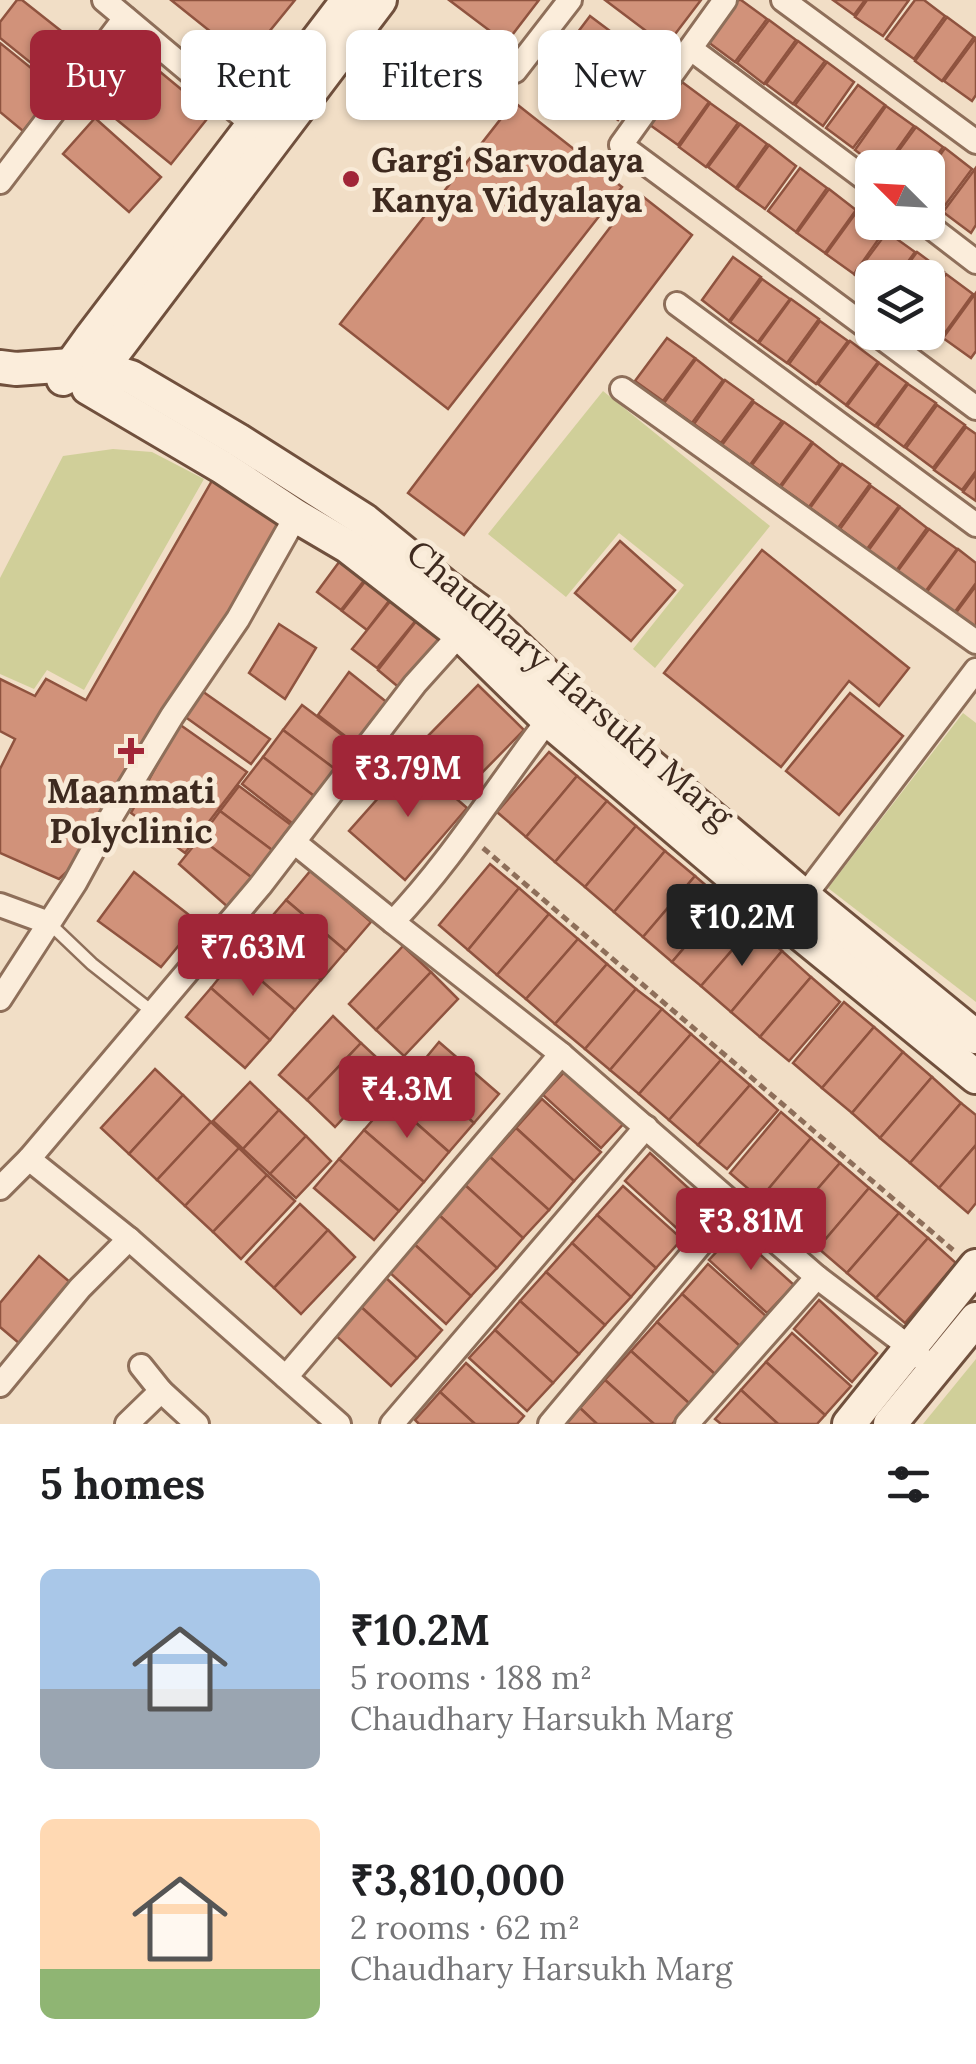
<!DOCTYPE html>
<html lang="en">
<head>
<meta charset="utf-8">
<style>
	:root { --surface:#fff; --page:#f2f2f2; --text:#202124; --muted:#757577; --accent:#a12638 }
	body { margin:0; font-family:Lora,serif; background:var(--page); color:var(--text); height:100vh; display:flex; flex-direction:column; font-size:38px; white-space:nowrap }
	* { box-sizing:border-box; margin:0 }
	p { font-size:32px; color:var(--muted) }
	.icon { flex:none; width:55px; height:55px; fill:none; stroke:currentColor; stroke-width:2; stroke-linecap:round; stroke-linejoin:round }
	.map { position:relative; height:1424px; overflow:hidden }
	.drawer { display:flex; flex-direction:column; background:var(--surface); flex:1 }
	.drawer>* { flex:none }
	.top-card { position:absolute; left:30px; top:30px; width:918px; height:90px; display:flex; gap:20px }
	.needle { width:65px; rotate:294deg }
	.tools { position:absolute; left:855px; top:150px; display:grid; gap:20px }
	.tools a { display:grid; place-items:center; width:90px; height:90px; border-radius:15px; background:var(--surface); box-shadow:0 2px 8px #0004; font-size:50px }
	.price { position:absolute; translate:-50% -85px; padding:0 22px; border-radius:10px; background:var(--accent); color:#fff; font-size:32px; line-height:65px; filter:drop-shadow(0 2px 5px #0008) }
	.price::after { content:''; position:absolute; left:50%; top:60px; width:30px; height:22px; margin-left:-15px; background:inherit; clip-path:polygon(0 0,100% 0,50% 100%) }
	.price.active { background:#222; color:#fff }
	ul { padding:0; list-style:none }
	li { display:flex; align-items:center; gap:30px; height:250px; padding:0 40px }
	li span { display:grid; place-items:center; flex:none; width:280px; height:200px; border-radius:15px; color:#555 }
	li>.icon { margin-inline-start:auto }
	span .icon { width:120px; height:120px; fill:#fffc; stroke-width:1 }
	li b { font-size:42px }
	h2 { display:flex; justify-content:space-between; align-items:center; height:120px; padding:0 40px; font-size:42px }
	.tag { padding:0 35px; border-radius:15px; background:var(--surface); box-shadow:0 2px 8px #0004; font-size:35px; line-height:90px }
	.tag.active { background:var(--accent); color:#fff }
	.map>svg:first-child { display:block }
</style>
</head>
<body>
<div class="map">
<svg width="976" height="1424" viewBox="0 0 976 1424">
	<rect width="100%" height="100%" fill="#f1dec6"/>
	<g fill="#d0cf99">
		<polygon points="603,391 770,526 655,668 633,649 684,585 619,533 566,597 488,534"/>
		<polygon points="113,449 152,452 204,479 84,690 47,670 34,689 0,674 0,578 63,456"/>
		<polygon points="963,713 976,723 976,1002 828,888"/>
		<polygon points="976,1359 976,1424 923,1424"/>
	</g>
	<g fill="#d1927a" stroke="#8f533f" stroke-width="2.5">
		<polygon points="17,0 22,0 89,53 62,88 0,38 0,22"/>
		<polygon points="171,0 295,0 246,60"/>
		<polygon points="449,0 539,0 506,43"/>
		<polygon points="605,0 701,0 666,46"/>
		<polygon points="738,0 741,0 767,19 735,62 708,42"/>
		<polygon points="833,0 865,0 854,15"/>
		<polygon points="867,0 909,0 883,36 855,17"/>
		<polygon points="915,0 924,0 945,16 914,59 886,39"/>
		<polygon points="590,16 658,67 618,120 550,69"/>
		<polygon points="947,17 974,37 942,81 915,61"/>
		<polygon points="769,20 796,40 764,84 737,63"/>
		<polygon points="976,38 976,95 972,101 944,81"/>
		<polygon points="798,41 825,61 793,104 766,84"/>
		<polygon points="0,43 57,89 23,131 0,112"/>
		<polygon points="141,56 211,114 171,164 100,106"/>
		<polygon points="827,62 854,82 823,126 795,105"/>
		<polygon points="682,82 709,102 678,145 650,125"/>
		<polygon points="858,85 885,105 853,148 826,128"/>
		<polygon points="514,102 622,187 448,409 340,324"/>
		<polygon points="710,103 738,123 706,167 679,147"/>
		<polygon points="886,106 914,126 884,168 879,168 855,150"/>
		<polygon points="95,118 161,177 129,212 63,154"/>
		<polygon points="740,124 767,144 736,188 708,167"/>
		<polygon points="916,127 943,147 928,169 886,168"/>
		<polygon points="769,145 796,166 765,209 737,189"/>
		<polygon points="945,148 972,169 940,212 928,202 928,172"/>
		<polygon points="800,168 827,188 796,232 768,211"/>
		<polygon points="975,169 976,225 971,233 943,212"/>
		<polygon points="829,189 856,210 825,253 797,233"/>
		<polygon points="637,192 692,235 464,535 408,493"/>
		<polygon points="858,210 885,230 854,274 826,254"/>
		<polygon points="887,232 915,252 896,278 872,278 872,288 855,275"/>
		<polygon points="917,252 944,272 928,295 928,278 898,278"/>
		<polygon points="733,257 761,277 729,321 702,300"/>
		<polygon points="946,274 973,294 942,337 928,327 928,299"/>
		<polygon points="762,279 790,299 758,342 730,322"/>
		<polygon points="975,294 976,351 971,358 943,338"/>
		<polygon points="791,299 819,319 787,363 759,343"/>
		<polygon points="820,321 848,341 816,384 789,364"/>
		<polygon points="667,338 695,358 663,401 635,381"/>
		<polygon points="850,341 878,362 846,405 818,384"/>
		<polygon points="696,359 723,380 692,423 664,403"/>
		<polygon points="879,363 907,383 875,426 847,406"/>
		<polygon points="725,380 753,400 721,443 694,424"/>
		<polygon points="908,384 936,403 904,447 877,427"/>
		<polygon points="754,402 782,421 750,465 722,445"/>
		<polygon points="937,405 965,425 933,468 906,448"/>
		<polygon points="784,422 812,442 780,486 752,465"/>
		<polygon points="966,427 976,434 976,471 962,490 934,470"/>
		<polygon points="813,443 840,464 809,507 781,487"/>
		<polygon points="842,464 870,484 838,528 810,508"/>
		<polygon points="976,474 976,501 963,492"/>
		<polygon points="213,479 281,521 236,610 72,867 59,879 0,853 0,769 15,739 0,731 0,679 35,696 46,679 86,700"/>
		<polygon points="871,486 899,506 867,549 840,529"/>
		<polygon points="900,507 927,528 896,571 868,551"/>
		<polygon points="929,529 957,549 925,592 897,572"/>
		<polygon points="620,541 675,590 631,641 575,593"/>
		<polygon points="958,549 976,563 976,583 954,613 926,593"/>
		<polygon points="762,550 909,668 879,706 849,681 781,767 664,673"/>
		<polygon points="345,554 370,573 341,610 317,592"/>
		<polygon points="371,574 395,593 367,630 342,611"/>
		<polygon points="976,586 976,630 955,614"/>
		<polygon points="396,594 421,614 377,668 352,649"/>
		<polygon points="421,615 446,635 402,690 378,670"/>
		<polygon points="279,624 316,648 285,699 249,673"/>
		<polygon points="349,672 389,704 358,746 318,715"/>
		<polygon points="478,685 524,730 467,788 421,743"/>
		<polygon points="202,691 270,739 251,764 184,716"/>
		<polygon points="850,693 903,736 839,815 786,771"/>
		<polygon points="302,705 358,747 339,772 283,730"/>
		<polygon points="179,724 247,772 185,853 131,813"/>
		<polygon points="283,730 339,772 318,799 263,757"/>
		<polygon points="549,752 577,776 526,837 497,812"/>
		<polygon points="263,757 318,799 297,827 242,784"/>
		<polygon points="412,760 467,808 405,880 349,831"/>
		<polygon points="577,776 607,801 555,862 526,837"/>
		<polygon points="239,786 295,828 276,853 220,811"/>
		<polygon points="607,801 636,826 585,887 555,862"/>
		<polygon points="220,811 276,853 255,880 200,838"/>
		<polygon points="636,826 665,851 614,912 585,887"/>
		<polygon points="200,838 255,880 229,908 179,864"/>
		<polygon points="665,851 695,876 643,937 614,912"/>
		<polygon points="490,864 519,888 468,950 439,925"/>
		<polygon points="311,870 371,922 346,951 286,900"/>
		<polygon points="134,872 198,922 161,967 98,921"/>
		<polygon points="695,876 724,901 672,962 643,937"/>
		<polygon points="519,888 549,914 497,975 468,950"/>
		<polygon points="286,900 346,951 321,980 261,929"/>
		<polygon points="724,901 753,926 701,986 672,962"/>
		<polygon points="549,914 578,939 526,999 497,975"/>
		<polygon points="753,926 782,951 731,1012 701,986"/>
		<polygon points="261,929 321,980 295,1010 235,958"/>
		<polygon points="578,939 607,964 555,1024 526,999"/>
		<polygon points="403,946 431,972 376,1030 349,1004"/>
		<polygon points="782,951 811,977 760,1037 731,1012"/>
		<polygon points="235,958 295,1010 270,1040 211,988"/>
		<polygon points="607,964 636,989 585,1049 555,1024"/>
		<polygon points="431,972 458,999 404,1056 376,1030"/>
		<polygon points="811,977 840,1002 789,1061 760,1037"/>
		<polygon points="211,988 270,1040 245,1068 186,1017"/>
		<polygon points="636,989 662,1009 610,1070 585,1049"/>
		<polygon points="844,1002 874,1027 822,1088 793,1063"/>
		<polygon points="662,1009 691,1034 639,1094 610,1070"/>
		<polygon points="333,1016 361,1043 307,1100 279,1075"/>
		<polygon points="874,1027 903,1052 852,1113 822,1088"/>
		<polygon points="691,1034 721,1060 669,1120 639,1094"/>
		<polygon points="439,1042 499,1094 474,1123 415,1071"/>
		<polygon points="361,1043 389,1069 335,1127 307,1100"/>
		<polygon points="903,1052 932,1077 880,1138 852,1113"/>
		<polygon points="721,1060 750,1085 698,1145 669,1120"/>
		<polygon points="569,1067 627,1120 601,1148 543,1095"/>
		<polygon points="155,1069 183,1095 129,1154 101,1128"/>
		<polygon points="415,1071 474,1123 449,1152 390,1100"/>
		<polygon points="932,1077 961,1103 910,1163 880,1138"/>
		<polygon points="250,1082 279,1110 243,1149 213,1121"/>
		<polygon points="750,1085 778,1110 727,1169 698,1145"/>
		<polygon points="183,1095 211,1122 157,1180 129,1154"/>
		<polygon points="542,1099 601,1152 574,1181 516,1128"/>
		<polygon points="390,1100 449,1152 424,1182 364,1130"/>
		<polygon points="961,1103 976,1115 976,1145 939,1188 910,1163"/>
		<polygon points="279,1110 306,1136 270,1174 243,1149"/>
		<polygon points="781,1112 811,1138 760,1199 730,1173"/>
		<polygon points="211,1122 239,1148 185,1206 157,1180"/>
		<polygon points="516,1128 574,1181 549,1210 490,1157"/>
		<polygon points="364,1130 424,1182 399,1211 339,1159"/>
		<polygon points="306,1136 331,1161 296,1198 270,1174"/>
		<polygon points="811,1138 840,1163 788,1223 760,1199"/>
		<polygon points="976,1145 976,1203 968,1213 939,1188"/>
		<polygon points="239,1148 267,1175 213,1232 185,1206"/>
		<polygon points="650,1153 708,1206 683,1234 625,1181"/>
		<polygon points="490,1157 549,1210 523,1238 465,1185"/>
		<polygon points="339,1159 399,1211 374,1240 314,1188"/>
		<polygon points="840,1163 869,1188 818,1248 788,1223"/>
		<polygon points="267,1175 295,1201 241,1259 213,1232"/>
		<polygon points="465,1185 523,1238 497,1268 439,1215"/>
		<polygon points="623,1186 682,1239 656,1268 597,1215"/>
		<polygon points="869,1188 899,1213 847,1273 818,1248"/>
		<polygon points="300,1204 328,1230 274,1288 246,1262"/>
		<polygon points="899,1213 928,1238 876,1298 847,1273"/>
		<polygon points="439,1215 497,1268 471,1296 413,1243"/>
		<polygon points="597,1215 656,1268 631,1297 572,1243"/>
		<polygon points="328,1230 355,1257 301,1314 274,1288"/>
		<polygon points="735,1232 794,1285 767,1313 709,1260"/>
		<polygon points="928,1238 956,1263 905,1323 876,1298"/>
		<polygon points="413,1243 471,1296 446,1324 388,1271"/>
		<polygon points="572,1243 631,1297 605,1325 546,1272"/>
		<polygon points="39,1256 71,1283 20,1344 0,1327 0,1303"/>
		<polygon points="708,1264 767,1317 741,1347 682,1294"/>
		<polygon points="546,1272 605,1325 579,1354 520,1301"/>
		<polygon points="384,1276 442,1330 417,1358 359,1305"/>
		<polygon points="682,1294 741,1347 716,1375 657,1322"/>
		<polygon points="819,1300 877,1353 852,1382 794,1329"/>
		<polygon points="520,1301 579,1354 553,1383 495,1330"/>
		<polygon points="359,1305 417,1358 391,1386 333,1333"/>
		<polygon points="657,1322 716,1375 690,1404 631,1351"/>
		<polygon points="495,1330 553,1383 527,1411 469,1358"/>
		<polygon points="792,1333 851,1386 825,1415 766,1362"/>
		<polygon points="631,1351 690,1404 672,1424 654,1424 605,1380"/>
		<polygon points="766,1362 825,1415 817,1424 778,1424 741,1390"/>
		<polygon points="466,1363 524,1416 517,1424 475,1424 440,1392"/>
		<polygon points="605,1380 654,1424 597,1424 580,1408"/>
		<polygon points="741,1390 778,1424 721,1424 715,1419"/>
		<polygon points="440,1392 475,1424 419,1424 415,1420"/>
		<polygon points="580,1408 597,1424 566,1424"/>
	</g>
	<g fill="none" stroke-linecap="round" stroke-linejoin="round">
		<g stroke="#8e6f5a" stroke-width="16">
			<polyline id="lane" points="49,923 92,964 154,1013"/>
		</g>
		<g stroke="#8e6f5a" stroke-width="28">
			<g id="street">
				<polyline points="104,0 252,124"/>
				<polyline points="725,0 621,145 872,331"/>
				<polyline points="783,0 976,142"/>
				<polyline points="691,49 872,184"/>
				<polyline points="515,71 570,0"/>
				<polyline points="0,182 125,18"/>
				<polyline points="924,222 976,262"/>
				<polyline points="677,304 976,525"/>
				<polyline points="874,332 976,408"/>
				<polyline points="622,389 976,642"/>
				<path d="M548,720C497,787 451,861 393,922L561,1054L817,1277L900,1340L921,1358"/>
				<polyline points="294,842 393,922"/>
				<polyline points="0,905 49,923"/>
				<polyline points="797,906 976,670"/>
				<polyline points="0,999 75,883 111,817 172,716 238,619 296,516"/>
				<polyline points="29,1159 129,1239 339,1424"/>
				<polyline points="0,1188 29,1159 260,886 415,684 460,634"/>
				<polyline points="141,1366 161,1391 197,1424"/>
				<polyline points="286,1377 561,1054"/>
				<polyline points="0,1385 80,1288 129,1239"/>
				<polyline points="127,1424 161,1391"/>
				<polyline points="392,1424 646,1127"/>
				<polyline points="550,1424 734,1204"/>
				<polyline points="687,1424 817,1277"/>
			</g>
		</g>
		<g stroke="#70503d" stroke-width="38">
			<g id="secondary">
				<polyline points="0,367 16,369 71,365 101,368 131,377 238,440 364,520 445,586 478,610 567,695 805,897 976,1037"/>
				<polyline points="63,379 71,365 89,340 348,0"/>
				<polyline points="90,384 380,0"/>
				<polyline points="88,388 222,467 296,516 347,546 460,634 548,720 785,921 976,1077"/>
				<polyline points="849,1424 976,1266"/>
				<polyline points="890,1424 976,1319"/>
			</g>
		</g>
		<polyline stroke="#8e6f5a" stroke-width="5" stroke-dasharray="8 5" stroke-linecap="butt" points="483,848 953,1250"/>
		<use href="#lane" stroke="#fbeddb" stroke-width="11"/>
		<use href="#street" stroke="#fbeddb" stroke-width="22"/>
		<use href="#secondary" stroke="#fbeddb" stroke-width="32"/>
	</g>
	<g fill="#a12638" stroke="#f8ead7" stroke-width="4">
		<circle cx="351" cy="179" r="10"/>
		<path d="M126 736h10v10h10v10h-10v10h-10v-10h-10v-10h10z"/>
	</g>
	<g text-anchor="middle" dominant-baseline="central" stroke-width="10" stroke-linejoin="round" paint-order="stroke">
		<g font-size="35" font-weight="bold" fill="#3e2a1f" stroke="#f8ead7" text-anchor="start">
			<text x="371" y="159">Gargi Sarvodaya<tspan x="371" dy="40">Kanya Vidyalaya</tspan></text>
			<text x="131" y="790" text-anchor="middle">Maanmati<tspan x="131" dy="40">Polyclinic</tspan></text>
		</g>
		<g font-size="35" fill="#3e2a1f" stroke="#f8ead7">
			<text transform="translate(570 684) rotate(41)">Chaudhary Harsukh Marg</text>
		</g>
	</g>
</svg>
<div class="tools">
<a><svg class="needle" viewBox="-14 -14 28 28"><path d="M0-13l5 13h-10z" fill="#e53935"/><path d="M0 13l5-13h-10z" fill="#757577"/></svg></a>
<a><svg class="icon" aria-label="layers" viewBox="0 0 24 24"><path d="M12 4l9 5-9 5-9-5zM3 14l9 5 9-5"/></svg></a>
</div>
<b class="price" style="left:408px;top:820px">₹3.79M</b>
<b class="price active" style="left:742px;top:969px">₹10.2M</b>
<b class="price" style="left:253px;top:999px">₹7.63M</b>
<b class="price" style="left:407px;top:1141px">₹4.3M</b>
<b class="price" style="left:751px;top:1273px">₹3.81M</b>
<div class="top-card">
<a class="tag active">Buy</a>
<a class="tag">Rent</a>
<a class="tag">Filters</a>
<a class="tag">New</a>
</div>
</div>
<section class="drawer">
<h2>5 homes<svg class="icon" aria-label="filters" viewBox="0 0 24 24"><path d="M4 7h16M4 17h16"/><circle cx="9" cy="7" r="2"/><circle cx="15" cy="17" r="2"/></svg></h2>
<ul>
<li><span style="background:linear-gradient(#a9c7e8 60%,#9aa5b1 0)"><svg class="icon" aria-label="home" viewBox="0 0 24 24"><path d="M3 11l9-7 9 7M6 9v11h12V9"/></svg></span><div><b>₹10.2M</b><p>5 rooms · 188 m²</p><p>Chaudhary Harsukh Marg</p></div></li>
<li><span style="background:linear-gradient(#ffd9b3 75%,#8fb573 0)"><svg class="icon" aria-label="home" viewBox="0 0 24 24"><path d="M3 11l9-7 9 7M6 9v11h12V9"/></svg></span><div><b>₹3,810,000</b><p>2 rooms · 62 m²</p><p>Chaudhary Harsukh Marg</p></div></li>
</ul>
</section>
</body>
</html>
